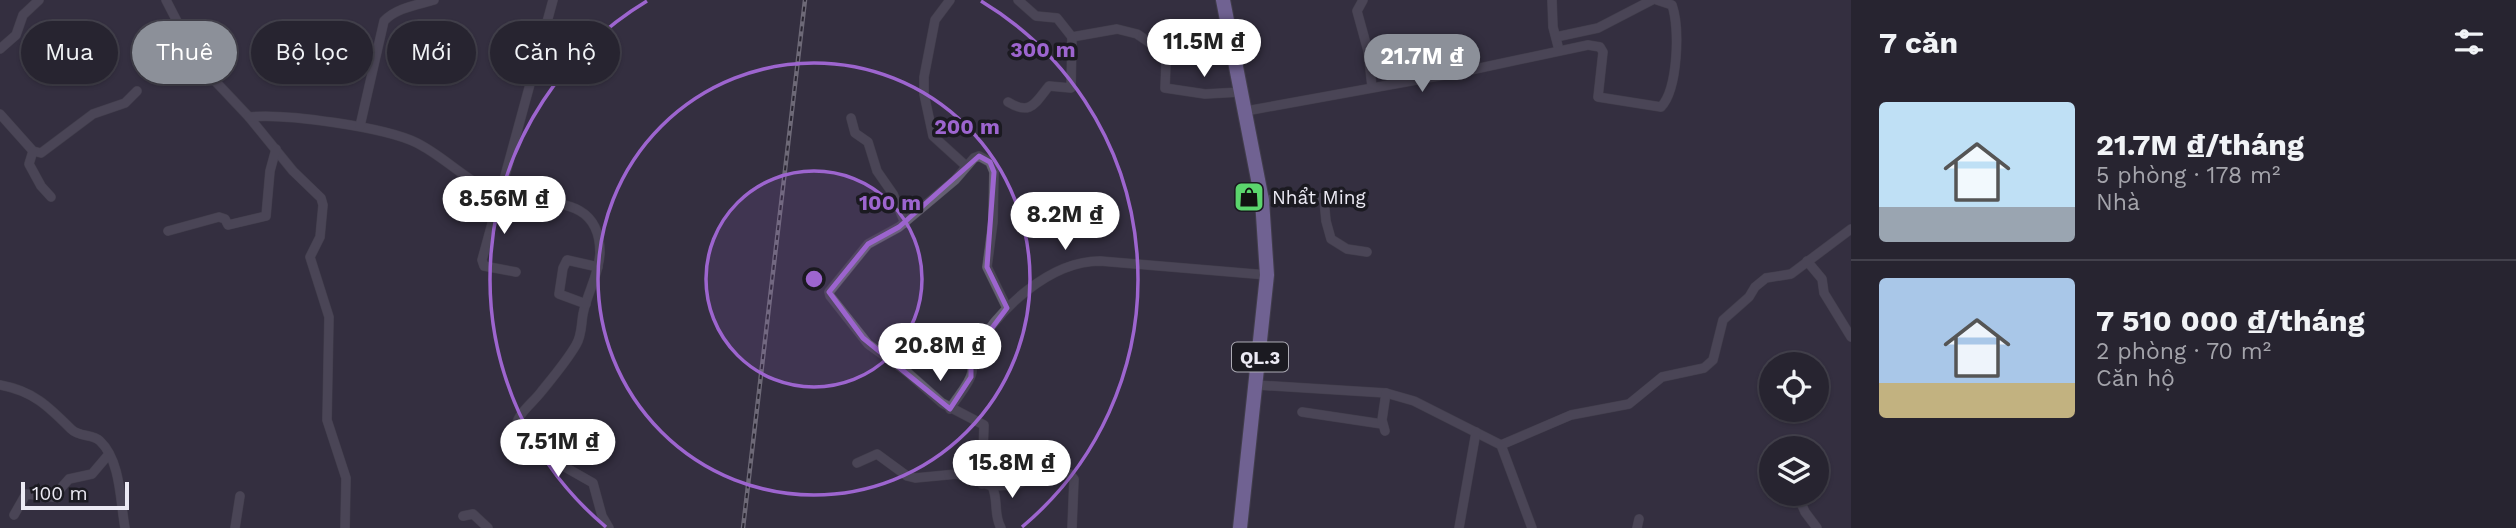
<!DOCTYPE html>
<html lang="vi">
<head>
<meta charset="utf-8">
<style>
	:root { --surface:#272430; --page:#2f2c38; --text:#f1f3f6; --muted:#a4a4ab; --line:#43414c; --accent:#8c9099 }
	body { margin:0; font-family:"Work Sans",sans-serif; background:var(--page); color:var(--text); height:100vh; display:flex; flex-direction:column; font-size:26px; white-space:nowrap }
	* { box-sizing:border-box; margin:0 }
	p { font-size:23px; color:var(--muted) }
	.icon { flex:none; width:38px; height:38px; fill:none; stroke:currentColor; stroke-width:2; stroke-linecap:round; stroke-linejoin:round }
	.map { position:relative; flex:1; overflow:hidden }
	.drawer { display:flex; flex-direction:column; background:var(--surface); width:665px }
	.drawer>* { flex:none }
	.hud { position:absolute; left:21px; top:21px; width:665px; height:63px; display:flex; gap:14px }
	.tools { position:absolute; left:1759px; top:352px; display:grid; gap:14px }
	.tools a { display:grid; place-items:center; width:70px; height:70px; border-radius:50%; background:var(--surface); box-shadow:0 2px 5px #0004,0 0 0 2px var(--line); font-size:35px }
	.scale { position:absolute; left:21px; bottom:18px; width:108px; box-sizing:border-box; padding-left:7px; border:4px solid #eceaf4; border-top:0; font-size:19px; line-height:24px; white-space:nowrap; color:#eceaf4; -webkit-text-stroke:5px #1b1a21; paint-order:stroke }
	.price { position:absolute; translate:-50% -60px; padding:0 16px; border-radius:24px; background:#fff; color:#222; font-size:23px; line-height:46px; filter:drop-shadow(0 2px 4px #0008) }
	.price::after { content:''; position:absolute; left:50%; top:42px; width:21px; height:16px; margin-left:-10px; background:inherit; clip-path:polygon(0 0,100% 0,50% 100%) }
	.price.on { background:var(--accent); color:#fff }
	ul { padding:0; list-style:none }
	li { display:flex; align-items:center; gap:21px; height:175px; padding:0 28px }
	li+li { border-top:2px solid var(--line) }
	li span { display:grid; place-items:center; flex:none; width:196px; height:140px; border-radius:7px; color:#555 }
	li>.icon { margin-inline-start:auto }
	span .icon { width:84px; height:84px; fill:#fffc; stroke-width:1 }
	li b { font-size:30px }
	h2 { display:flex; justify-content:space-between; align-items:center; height:84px; padding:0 28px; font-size:30px }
	.chip { padding:0 24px; border-radius:32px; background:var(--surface); box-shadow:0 2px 5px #0004,0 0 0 2px var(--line); font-size:24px; line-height:63px }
	.chip.on { background:var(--accent); color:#fff }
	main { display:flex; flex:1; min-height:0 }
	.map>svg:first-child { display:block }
</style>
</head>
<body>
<main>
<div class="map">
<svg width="1851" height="528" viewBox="0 0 1851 528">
	<rect width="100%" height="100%" fill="#343040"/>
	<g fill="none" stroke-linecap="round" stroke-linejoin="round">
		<g stroke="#524f5c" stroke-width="10">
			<g id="minor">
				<polyline points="166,0 199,64 249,117 293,171 321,198 323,205 320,237 310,257 329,317 327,420 346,478 345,528"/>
				<polyline points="950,0 935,20 924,77 924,94 933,136 966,166"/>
				<polyline points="1018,0 1036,16 1057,18 1072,37 1117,29 1137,34 1162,51 1166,63 1165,88 1205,94 1241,92"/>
				<polyline points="1363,0 1357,11 1368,51 1372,87"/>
				<polyline points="1552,0 1553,27 1559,50"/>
				<polyline points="1556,37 1598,28 1652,0"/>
				<polyline points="0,49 16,35 23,15 39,0"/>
				<path d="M1008,102C1031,116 1035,103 1049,86L1071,88L1072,37"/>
				<path d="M1246,111L1466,71L1588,45L1600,47L1603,52L1598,97L1661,107C1678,89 1680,28 1672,5L1657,0"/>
				<polyline points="0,114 33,151 41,153 93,114 125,103 137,91"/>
				<path d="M249,117C284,113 385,127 417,143C445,157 468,183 498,194C537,208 600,189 600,253C599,275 587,293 583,314C581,325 582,335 576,345C566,362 553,377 541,392C531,405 516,414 515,431L521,442L593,483L602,516L609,528"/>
				<polyline points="851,118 855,133 868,142 877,171 893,194 905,223"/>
				<path d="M360,126L384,21C396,8 417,5 434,0"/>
				<polyline points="33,151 29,164 41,186 51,197"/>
				<polyline points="1262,200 1321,198 1324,200 1326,221 1331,239 1347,249 1367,252"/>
				<polyline points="168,231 219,217 225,219 228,225 266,216 270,171 276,149"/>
				<polyline points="1807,261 1822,279 1824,293 1851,337"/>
				<polyline points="516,272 484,266 482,260 553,0"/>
				<polyline points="586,304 559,294 563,268 567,260 598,267"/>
				<path d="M0,385C33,391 48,406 71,429C80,438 92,433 100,441C121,461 120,501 125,528"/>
				<polyline points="1257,385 1386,393 1414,401 1501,445 1532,528"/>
				<path d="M950,409C956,398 970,384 972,372C973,364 970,359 975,351C998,309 1050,261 1100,261L1267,275"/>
				<polyline points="1302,412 1382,424"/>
				<polyline points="1385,431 1382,420 1386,393"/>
				<polyline points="1501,445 1571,415 1629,404 1662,377 1704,368 1713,360 1723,320 1749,297 1755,287 1766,278 1791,274 1851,229"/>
				<polyline points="1778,445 1779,448"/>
				<polyline points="857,463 877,454 907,476 915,478 957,474 992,486 1016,485 1048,471 1070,474 1074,479 1072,528"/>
				<polyline points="982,484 984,425 942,403 907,372 868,344 830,296 829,292 868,244 899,227 955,180 974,158 979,156 990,162 994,172 993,222 987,267 1007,308"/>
				<path d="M992,486C999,501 993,514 1001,528"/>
				<polyline points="1797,494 1805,512 1817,528"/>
				<polyline points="14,515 26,494 53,497 69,479 92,474 109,454"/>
				<polyline points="463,516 473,514 488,528"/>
				<polyline points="235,528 240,496"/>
				<polyline points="1459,528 1476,432"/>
				<polyline points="1637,528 1639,519"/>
			</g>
		</g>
		<g stroke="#524f5c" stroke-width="16">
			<polyline id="highway" points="1223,0 1262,200 1267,275 1240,528"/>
		</g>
		<use href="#minor" stroke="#646071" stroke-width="9"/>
		<use href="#highway" stroke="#b8a0f6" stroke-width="14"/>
		<g stroke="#b2afbb" stroke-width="4.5">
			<polyline id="rail" points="743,528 805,0"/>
		</g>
		<use href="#rail" stroke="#1b1a21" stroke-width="2" stroke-dasharray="5" stroke-linecap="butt"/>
	</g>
	<path d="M0 0H1851V528H0ZM979,156L990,162L994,172L987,267L1007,308L971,356V377L950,409L863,338L829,292L868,244L899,227Z" fill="#343040" fill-opacity=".55" fill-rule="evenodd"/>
	<path fill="none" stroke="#9d65cf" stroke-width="5" stroke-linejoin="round" d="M979,156L990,162L994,172L987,267L1007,308L971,356V377L950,409L863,338L829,292L868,244L899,227Z"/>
	<circle cx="814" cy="279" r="108" fill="#9d65cf" fill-opacity=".12"/>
	<g fill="none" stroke="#9d65cf" stroke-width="3.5">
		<circle cx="814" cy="279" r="108"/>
		<circle cx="814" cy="279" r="216"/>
		<path d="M606 527A324 324 0 0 1 647 1M981 1A324 324 0 0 1 1022 527"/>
	</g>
	<defs>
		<g id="shop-square" transform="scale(1.575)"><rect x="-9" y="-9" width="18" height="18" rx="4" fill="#5bd56d" stroke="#1b1a21"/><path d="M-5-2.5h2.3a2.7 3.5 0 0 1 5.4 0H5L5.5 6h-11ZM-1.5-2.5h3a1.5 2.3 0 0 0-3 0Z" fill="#111"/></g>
	</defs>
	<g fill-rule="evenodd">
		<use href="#shop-square" x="1249" y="197"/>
	</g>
	<g text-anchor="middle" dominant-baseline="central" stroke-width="7" stroke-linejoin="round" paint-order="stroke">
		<rect fill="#1b1a21" stroke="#adacb5" stroke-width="2" x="1232" y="342.5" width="56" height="29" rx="5"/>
		<g font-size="18" font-weight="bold" fill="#eceaf4">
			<text x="1260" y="357">QL.3</text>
		</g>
		<g font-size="19" fill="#eceaf4" stroke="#1b1a21" text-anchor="start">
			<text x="1272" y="197">Nhẩt Ming</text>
		</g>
	</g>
	<circle cx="814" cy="279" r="10" fill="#9d65cf" stroke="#1b1a21" stroke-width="3.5"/>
	<g font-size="21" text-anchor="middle" font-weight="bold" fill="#9d65cf" stroke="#1b1a21" stroke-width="7" stroke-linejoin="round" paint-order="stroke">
		<text x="1043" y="57">300 m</text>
		<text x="967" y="134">200 m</text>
		<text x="890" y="210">100 m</text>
	</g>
</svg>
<div class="tools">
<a><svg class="icon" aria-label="locate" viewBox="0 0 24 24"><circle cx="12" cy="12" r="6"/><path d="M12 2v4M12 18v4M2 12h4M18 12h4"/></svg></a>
<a><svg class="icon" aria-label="layers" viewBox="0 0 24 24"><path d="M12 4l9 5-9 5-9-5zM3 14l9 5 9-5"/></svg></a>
</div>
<div class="scale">100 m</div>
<b class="price" style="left:1204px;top:79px">11.5M ₫</b>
<b class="price on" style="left:1422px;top:94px">21.7M ₫</b>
<b class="price" style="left:504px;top:236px">8.56M ₫</b>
<b class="price" style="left:1065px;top:252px">8.2M ₫</b>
<b class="price" style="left:940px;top:383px">20.8M ₫</b>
<b class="price" style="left:558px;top:479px">7.51M ₫</b>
<b class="price" style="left:1012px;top:500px">15.8M ₫</b>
<div class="hud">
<a class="chip">Mua</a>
<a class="chip on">Thuê</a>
<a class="chip">Bộ lọc</a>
<a class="chip">Mới</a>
<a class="chip">Căn hộ</a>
</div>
</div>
<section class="drawer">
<h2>7 căn<svg class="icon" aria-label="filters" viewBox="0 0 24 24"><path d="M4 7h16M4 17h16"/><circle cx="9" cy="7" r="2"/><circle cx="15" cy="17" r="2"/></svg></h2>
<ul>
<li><span style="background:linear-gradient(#bfe0f5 75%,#9aa5b1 0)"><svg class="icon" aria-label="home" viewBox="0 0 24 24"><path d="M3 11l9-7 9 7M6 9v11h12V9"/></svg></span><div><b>21.7M ₫/tháng</b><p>5 phòng · 178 m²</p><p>Nhà</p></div></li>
<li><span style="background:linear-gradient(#a9c7e8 75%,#c2b280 0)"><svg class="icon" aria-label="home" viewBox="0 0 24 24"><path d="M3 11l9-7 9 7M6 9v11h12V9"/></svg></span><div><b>7 510 000 ₫/tháng</b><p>2 phòng · 70 m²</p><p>Căn hộ</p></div></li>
</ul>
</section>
</main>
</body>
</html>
